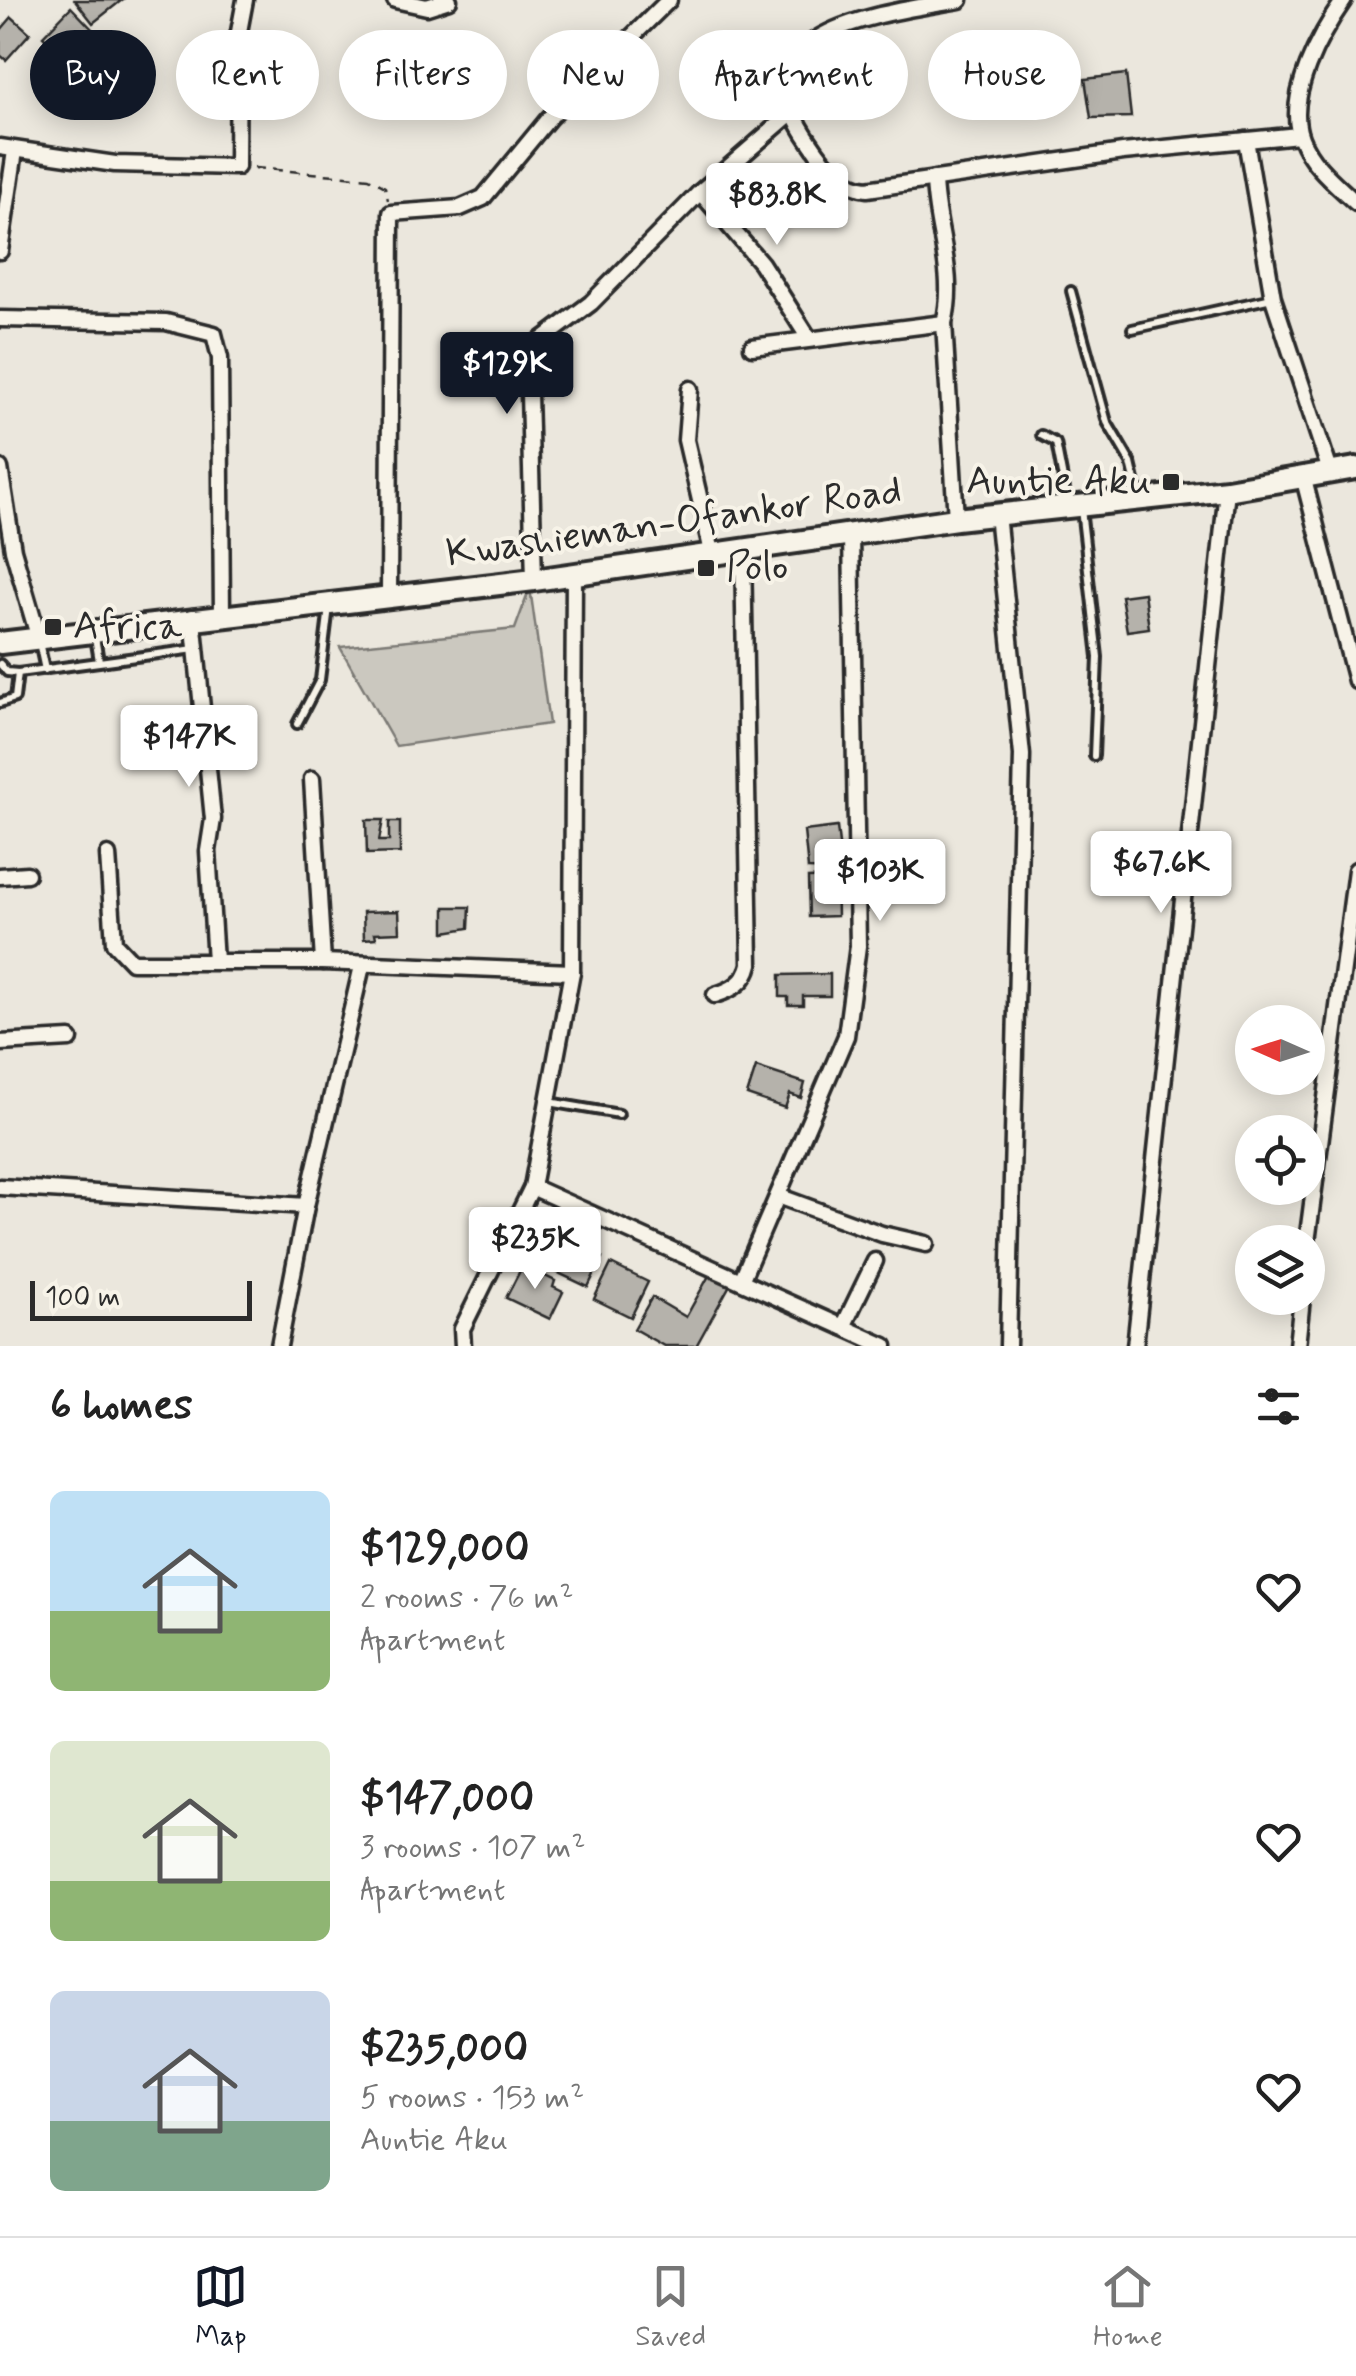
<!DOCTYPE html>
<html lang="en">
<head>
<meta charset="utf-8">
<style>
	:root { --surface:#fff; --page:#f2f2f2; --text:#222; --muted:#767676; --line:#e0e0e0; --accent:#111827 }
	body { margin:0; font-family:Mynerve,sans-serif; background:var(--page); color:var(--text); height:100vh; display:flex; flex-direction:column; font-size:38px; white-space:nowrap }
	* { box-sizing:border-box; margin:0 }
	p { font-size:32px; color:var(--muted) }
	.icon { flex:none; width:55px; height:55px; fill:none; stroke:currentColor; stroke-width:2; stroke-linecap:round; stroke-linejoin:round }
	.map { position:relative; height:1346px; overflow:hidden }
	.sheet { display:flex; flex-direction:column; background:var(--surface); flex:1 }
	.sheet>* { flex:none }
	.banner { position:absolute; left:30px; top:30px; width:1298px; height:90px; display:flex; gap:20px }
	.needle { width:65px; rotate:273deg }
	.buttons { position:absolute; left:1235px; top:1005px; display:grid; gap:20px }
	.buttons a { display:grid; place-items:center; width:90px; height:90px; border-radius:50%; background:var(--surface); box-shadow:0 5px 25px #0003; font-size:50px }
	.scale { position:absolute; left:30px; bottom:25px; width:222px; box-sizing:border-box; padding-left:10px; border:5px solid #2b2b2b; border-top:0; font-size:28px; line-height:35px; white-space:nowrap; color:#2b2b2b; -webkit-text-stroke:8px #f7f3e8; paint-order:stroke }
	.price { position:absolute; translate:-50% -85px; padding:0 22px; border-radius:10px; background:#fff; color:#222; font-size:32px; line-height:65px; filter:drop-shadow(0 2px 5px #0008) }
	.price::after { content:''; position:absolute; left:50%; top:60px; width:30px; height:22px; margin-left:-15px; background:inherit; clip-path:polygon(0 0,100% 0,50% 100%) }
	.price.on { background:var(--accent); color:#fff }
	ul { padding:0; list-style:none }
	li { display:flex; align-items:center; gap:30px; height:250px; padding:0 50px }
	li span { display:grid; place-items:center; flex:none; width:280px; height:200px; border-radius:15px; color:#555 }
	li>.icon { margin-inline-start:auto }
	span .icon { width:120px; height:120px; fill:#fffc; stroke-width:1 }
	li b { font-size:42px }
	h2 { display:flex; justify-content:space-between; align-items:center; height:120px; padding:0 50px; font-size:42px }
	.tag { padding:0 35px; border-radius:45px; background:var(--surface); box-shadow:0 5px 25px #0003; font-size:35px; line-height:90px }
	.tag.on { background:var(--accent); color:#fff }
	.tabs { display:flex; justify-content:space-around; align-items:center; height:140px; border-top:2px solid var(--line); background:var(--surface); font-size:28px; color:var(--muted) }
	.tabs a { display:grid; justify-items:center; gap:5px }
	.tabs .on { color:var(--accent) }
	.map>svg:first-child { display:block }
</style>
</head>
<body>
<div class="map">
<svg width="1356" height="1346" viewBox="0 0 1356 1346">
	<rect width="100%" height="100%" fill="#ebe7dd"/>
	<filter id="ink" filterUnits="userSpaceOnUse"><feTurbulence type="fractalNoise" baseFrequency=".01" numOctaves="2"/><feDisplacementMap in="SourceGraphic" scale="20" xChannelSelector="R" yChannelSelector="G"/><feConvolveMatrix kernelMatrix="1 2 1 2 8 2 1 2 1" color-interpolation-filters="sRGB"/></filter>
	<g filter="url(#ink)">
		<polygon fill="#cbc8bf" stroke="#7b7a75" stroke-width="2.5" points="530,588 549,724 396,746 340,647 515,629"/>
		<g fill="#b5b2ab" stroke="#2b2b2b" stroke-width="2.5">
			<polygon points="75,0 122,0 93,23"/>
			<polygon points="71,7 93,30 65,58 43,36"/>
			<polygon points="12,17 30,33 6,60 0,55 0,31"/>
			<polygon points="1126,74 1131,117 1091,118 1085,79"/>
			<polygon points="1144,593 1149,628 1127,631 1121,596"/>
			<polygon points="366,820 383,820 379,841 389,841 389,822 400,822 400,853 367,854"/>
			<polygon points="837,827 842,870 808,869 804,831"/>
			<polygon points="836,877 837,916 809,917 808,878"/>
			<polygon points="445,907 470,907 469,928 445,932"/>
			<polygon points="399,911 400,932 375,933 376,938 364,939 363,912"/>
			<polygon points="830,974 830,996 803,996 803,1005 788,1005 788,997 780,997 780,975"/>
			<polygon points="756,1067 805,1083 801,1098 790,1094 785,1108 747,1095"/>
			<polygon points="574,1247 582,1257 585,1250 602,1258 588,1287 554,1271 565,1249 572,1252"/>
			<polygon points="611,1264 648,1282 631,1317 594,1299"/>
			<polygon points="523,1265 555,1281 553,1287 563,1292 550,1319 506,1298"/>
			<polygon points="711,1272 731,1283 696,1346 664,1346 634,1329 652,1297 686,1317"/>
		</g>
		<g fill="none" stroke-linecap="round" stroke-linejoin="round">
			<g stroke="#2b2b2b" stroke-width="14">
				<g id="service">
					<polyline points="1071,291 1107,422 1131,463 1139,497"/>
					<polyline points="1132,329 1272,298"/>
					<polyline points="1041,435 1056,443 1068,505"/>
					<polyline points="1081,509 1098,657 1094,756"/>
					<polyline points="95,637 99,661"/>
					<polyline points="39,642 45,670"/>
					<polyline points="0,664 7,672 18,673 195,649"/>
					<polyline points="0,703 15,698 18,673"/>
					<polyline points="297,724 320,680 329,607"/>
					<polyline points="549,1102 619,1114"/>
				</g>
			</g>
			<g stroke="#2b2b2b" stroke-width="21">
				<g id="minor">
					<polyline points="395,0 427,7 449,0"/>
					<path d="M960,0C884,14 730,28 810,142C823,162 843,187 867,189L1123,152L1299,135"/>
					<path d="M1344,0C1321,33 1285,96 1301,138C1311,165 1336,184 1356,203"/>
					<polyline points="1246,140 1273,298 1330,471"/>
					<polyline points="0,147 115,164 237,167 238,37 245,0"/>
					<path d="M934,179C935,229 957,273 944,323L956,519"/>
					<polyline points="700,192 761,263 808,337"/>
					<polyline points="0,251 15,151"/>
					<polyline points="0,319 166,322 214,334 220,358 222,615"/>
					<polyline points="752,347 944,323"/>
					<polyline points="690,389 686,440 712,552"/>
					<polyline points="0,468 13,550 39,639"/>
					<polyline points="1303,476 1356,681"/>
					<polyline points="997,514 1022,755 1008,1346"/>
					<polyline points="534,580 528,356 539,342 591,303 700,192 790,114"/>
					<polyline points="389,597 391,213 460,208 483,198 549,118 669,0"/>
					<polyline points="193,617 213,819 208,851 215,961"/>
					<polyline points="312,779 323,962"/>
					<polyline points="108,855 114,943 132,962 323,962 572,972"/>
					<polyline points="0,876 27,874"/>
					<path d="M715,995C732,990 746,982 750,964L743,549"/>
					<polyline points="0,1043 70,1039"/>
					<polyline points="0,1187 306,1206"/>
					<polyline points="532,1187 885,1346"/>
					<polyline points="778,1196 882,1234 926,1244"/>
					<polyline points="1307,1242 1356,870"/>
					<polyline points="741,1281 846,1036 858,946 851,535"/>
					<polyline points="843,1327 875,1261"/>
					<polyline points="279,1346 306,1206 362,966"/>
					<polyline points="463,1346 462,1329 532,1187 572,972 574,573"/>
					<polyline points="1135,1346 1227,490"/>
					<polyline points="1297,1346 1302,1298"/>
				</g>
			</g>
			<g stroke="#2b2b2b" stroke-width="28">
				<polyline id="secondary" points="0,643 534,580 956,519 1227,490 1356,468"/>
			</g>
			<polyline stroke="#2b2b2b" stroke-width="2.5" stroke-dasharray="10 8" stroke-linecap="butt" points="254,168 369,178 385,187 388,200"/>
			<use href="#service" stroke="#f7f3e8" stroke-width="6"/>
			<use href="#minor" stroke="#f7f3e8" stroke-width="14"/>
			<use href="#secondary" stroke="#f7f3e8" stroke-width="20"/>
		</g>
	</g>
	<g fill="#2b2b2b" stroke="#f7f3e8" stroke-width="4">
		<rect x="1161" y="472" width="20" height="20" rx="5"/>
		<rect x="696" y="558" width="20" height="20" rx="5"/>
		<rect x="43" y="617" width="20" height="20" rx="5"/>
	</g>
	<g text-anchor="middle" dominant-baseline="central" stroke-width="8" stroke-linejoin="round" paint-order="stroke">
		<g font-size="40" fill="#2b2b2b" stroke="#f7f3e8" text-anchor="start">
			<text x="1151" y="482" text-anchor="end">Auntie Aku</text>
			<text x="726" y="568">Polo</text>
			<text x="73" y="627">Africa</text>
		</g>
		<g font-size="40" fill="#2b2b2b" stroke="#f7f3e8">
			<text transform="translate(674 523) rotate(-8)">Kwashieman-Ofankor Road</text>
		</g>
	</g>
</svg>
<div class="buttons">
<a><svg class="needle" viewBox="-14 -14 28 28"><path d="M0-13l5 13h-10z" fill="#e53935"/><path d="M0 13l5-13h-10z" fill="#767676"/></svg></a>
<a><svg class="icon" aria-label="locate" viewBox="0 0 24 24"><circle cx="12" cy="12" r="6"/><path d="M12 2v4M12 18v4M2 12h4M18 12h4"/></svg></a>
<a><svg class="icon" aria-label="layers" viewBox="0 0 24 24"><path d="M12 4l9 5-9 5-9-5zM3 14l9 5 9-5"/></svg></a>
</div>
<div class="scale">100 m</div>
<b class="price" style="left:777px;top:248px">$83.8K</b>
<b class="price on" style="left:507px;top:417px">$129K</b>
<b class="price" style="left:189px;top:790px">$147K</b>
<b class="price" style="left:1161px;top:916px">$67.6K</b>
<b class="price" style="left:880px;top:924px">$103K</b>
<b class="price" style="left:535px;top:1292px">$235K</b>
<div class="banner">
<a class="tag on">Buy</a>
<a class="tag">Rent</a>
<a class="tag">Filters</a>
<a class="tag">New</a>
<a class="tag">Apartment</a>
<a class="tag">House</a>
</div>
</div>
<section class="sheet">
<h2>6 homes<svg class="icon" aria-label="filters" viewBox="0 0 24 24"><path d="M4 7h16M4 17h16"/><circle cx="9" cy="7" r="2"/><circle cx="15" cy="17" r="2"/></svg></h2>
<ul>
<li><span style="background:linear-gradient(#bfe0f5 60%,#8fb573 0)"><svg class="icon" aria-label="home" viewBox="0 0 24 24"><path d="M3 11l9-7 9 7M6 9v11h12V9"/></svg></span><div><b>$129,000</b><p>2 rooms · 76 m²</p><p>Apartment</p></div><svg class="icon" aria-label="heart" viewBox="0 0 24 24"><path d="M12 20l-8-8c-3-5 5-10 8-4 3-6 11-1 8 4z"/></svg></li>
<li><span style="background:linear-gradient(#dfe7d0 70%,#8fb573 0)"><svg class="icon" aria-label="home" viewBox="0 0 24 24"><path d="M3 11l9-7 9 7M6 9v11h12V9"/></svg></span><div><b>$147,000</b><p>3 rooms · 107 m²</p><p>Apartment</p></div><svg class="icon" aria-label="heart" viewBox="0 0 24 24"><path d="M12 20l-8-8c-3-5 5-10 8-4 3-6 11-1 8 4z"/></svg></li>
<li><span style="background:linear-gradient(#c9d6e8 65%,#7fa58c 0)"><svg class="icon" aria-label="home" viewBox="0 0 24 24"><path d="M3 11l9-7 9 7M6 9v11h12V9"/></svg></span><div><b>$235,000</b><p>5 rooms · 153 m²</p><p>Auntie Aku</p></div><svg class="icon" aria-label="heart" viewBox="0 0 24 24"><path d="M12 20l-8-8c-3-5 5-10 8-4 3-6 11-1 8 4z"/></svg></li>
</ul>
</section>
<nav class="tabs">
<a class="on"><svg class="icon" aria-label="map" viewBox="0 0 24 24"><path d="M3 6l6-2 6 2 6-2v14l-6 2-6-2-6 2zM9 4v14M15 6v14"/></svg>Map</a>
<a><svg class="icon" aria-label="saved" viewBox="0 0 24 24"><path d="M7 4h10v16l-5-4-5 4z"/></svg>Saved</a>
<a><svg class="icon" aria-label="home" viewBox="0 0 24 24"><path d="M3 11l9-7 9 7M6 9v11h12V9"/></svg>Home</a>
</nav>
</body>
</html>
